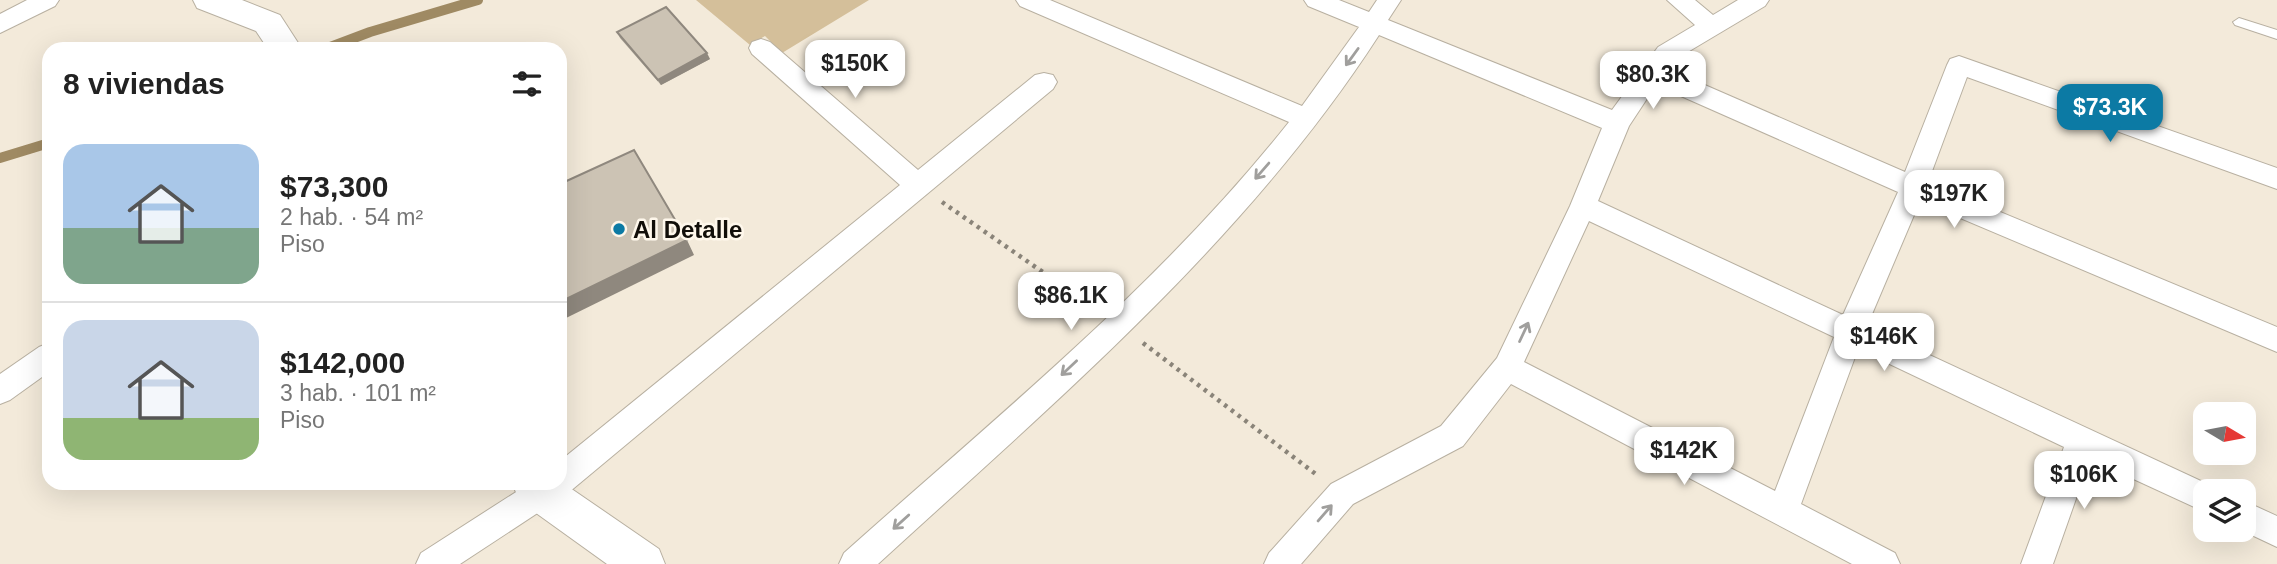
<!DOCTYPE html>
<html lang="es">
<head>
<meta charset="utf-8">
<style>
	:root { --surface:#fff; --page:#f2f2f2; --text:#222; --muted:#767676; --line:#e0e0e0; --accent:#0c7aa4 }
	body { margin:0; font-family:Helvetica,sans-serif; background:var(--page); color:var(--text); height:100vh; display:flex; flex-direction:column; font-size:26px; white-space:nowrap }
	* { box-sizing:border-box; margin:0 }
	p { font-size:23px; color:var(--muted) }
	.icon { flex:none; width:38px; height:38px; fill:none; stroke:currentColor; stroke-width:2; stroke-linecap:round; stroke-linejoin:round }
	.map { position:relative; flex:1; overflow:hidden }
	.drawer { position:absolute; left:42px; top:42px; width:525px; height:448px; display:flex; flex-direction:column; background:var(--surface); border-radius:21px; box-shadow:0 7px 28px #0002 }
	.drawer>* { flex:none }
	.needle { width:46px; rotate:100deg }
	.buttons { position:absolute; left:2193px; top:402px; display:grid; gap:14px }
	.buttons a { display:grid; place-items:center; width:63px; height:63px; border-radius:14px; background:var(--surface); box-shadow:0 7px 28px #0002; font-size:35px }
	.price { position:absolute; translate:-50% -60px; padding:0 16px; border-radius:14px; background:#fff; color:#222; font-size:23px; line-height:46px; filter:drop-shadow(0 2px 4px #0008) }
	.price::after { content:''; position:absolute; left:50%; top:42px; width:21px; height:16px; margin-left:-10px; background:inherit; clip-path:polygon(0 0,100% 0,50% 100%) }
	.price.active { background:var(--accent); color:#fff }
	ul { padding:0; list-style:none }
	li { display:flex; align-items:center; gap:21px; height:175px; padding:0 21px }
	li+li { border-top:2px solid var(--line) }
	li span { display:grid; place-items:center; flex:none; width:196px; height:140px; border-radius:21px; color:#555 }
	li>.icon { margin-inline-start:auto }
	span .icon { width:84px; height:84px; fill:#fffc; stroke-width:1 }
	li b { font-size:30px }
	h2 { display:flex; justify-content:space-between; align-items:center; height:84px; padding:0 21px; font-size:30px }
	.map>svg:first-child { display:block }
</style>
</head>
<body>
<div class="map">
<svg width="2277" height="564" viewBox="0 0 2277 564">
	<rect width="100%" height="100%" fill="#f3eada"/>
	<polygon fill="#d4bf9a" points="696,0 869,0 782,53 765,36 750,45"/>
	<g fill="none" stroke-linecap="round" stroke-linejoin="round">
		<g stroke="#9f8a63" stroke-width="10">
			<polyline points="325,49 370,32 478,0"/>
			<polyline points="0,158 49,143"/>
		</g>
		<g stroke="#b8b0a1" stroke-width="2">
			<polygon id="lane" points="2239,18 2277,30 2277,39 2235,25 2233,22"/>
		</g>
		<g stroke="#b8b0a1" stroke-width="2">
			<g id="street">
				<polygon points="27,0 59,0 55,6 0,33 0,14"/>
				<path d="M1016,0H1050L1302,106L1359,27L1308,6L1304,0H1339L1369,12L1377,0H1401L1388,20L1612,110L1658,47L1695,25L1667,0H1695L1713,15L1738,0H1769L1765,6L1676,59L1668,69L1905,172L1947,65L1950,59L1959,56L2277,168V189L1967,77L1928,182L2277,327V352L1920,201L1867,326L2216,488L2218,492H2205V512L2090,459L2053,564H2021L2064,447L1858,349L1801,504L1895,553L1900,564H1852L1511,384L1463,446L1353,504L1301,564H1264L1269,553L1331,484L1441,426L1497,358L1570,206L1602,128L1379,35C1246,241 1057,400 878,564H839L844,553C997,416 1161,284 1289,122L1020,6ZM1656,85L1898,192L1843,315L1598,201L1629,126ZM1589,221L1834,337L1775,491L1524,362Z"/>
				<polygon points="761,39 770,42 918,170 1035,75 1044,73 1053,75 1057,82 1053,89 568,493 460,564 416,564 421,553 530,483 560,483 560,461 900,185 752,54 749,48 752,42"/>
				<polygon points="49,343 49,372 10,400 0,404 0,374 39,347"/>
				<polygon points="2244,501 2277,516 2277,547 2241,530 2244,530"/>
			</g>
		</g>
		<g stroke="#b8b0a1" stroke-width="2">
			<g id="secondary">
				<polygon points="193,0 242,0 280,15 302,49 268,49 256,31 197,8"/>
				<polygon points="560,481 659,549 665,564 607,564 529,508 518,497 512,483 560,483"/>
			</g>
		</g>
		<g stroke="#8a8479" stroke-width="4.5" stroke-dasharray="3.5 5" stroke-linecap="butt">
			<polyline points="942,202 1093,307"/>
			<polyline points="1143,343 1317,475"/>
		</g>
		<use href="#lane" fill="#fff" fill-rule="evenodd"/>
		<use href="#street" fill="#fff" fill-rule="evenodd"/>
		<use href="#secondary" fill="#fff" fill-rule="evenodd"/>
	</g>
	<polygon fill="#afa89b" points="617,32 710,59 661,85 620,38"/>
	<g fill="#8f887e">
		<polygon points="707,53 710,59 661,85 658,80"/>
		<polygon points="687,240 694,255 560,321 560,302"/>
	</g>
	<g fill="#ccc3b4" stroke="#8f887e" stroke-width="2">
		<polygon points="666,7 707,53 658,80 617,32"/>
		<polygon points="634,150 687,240 560,302 560,184"/>
	</g>
	<defs><path id="oneway-shaft" d="M-6 0H5M1.5-3L5.5 0L1.5 3" fill="none" stroke-width="1.6" stroke-linecap="round" stroke-linejoin="round" transform="scale(1.75)"/></defs>
	<g stroke="#a09f9d">
		<use href="#oneway-shaft" transform="translate(1352 57) rotate(126)"/>
		<use href="#oneway-shaft" transform="translate(1262 171) rotate(131)"/>
		<use href="#oneway-shaft" transform="translate(1524 332) rotate(-65)"/>
		<use href="#oneway-shaft" transform="translate(1069 368) rotate(137)"/>
		<use href="#oneway-shaft" transform="translate(1325 513) rotate(-49)"/>
		<use href="#oneway-shaft" transform="translate(901 522) rotate(138)"/>
	</g>
	<circle fill="#0c7aa4" stroke="#fef7eb" stroke-width="2.5" cx="619" cy="229" r="7"/>
	<g text-anchor="middle" dominant-baseline="central" stroke-width="5" stroke-linejoin="round" paint-order="stroke">
		<g font-size="24" font-weight="bold" fill="#110e09" stroke="#fef7eb" text-anchor="start">
			<text x="633" y="229">Al Detalle</text>
		</g>
	</g>
</svg>
<div class="buttons">
<a><svg class="needle" viewBox="-14 -14 28 28"><path d="M0-13l5 13h-10z" fill="#e53935"/><path d="M0 13l5-13h-10z" fill="#767676"/></svg></a>
<a><svg class="icon" aria-label="layers" viewBox="0 0 24 24"><path d="M12 4l9 5-9 5-9-5zM3 14l9 5 9-5"/></svg></a>
</div>
<b class="price" style="left:855px;top:100px">$150K</b>
<b class="price" style="left:1653px;top:111px">$80.3K</b>
<b class="price active" style="left:2110px;top:144px">$73.3K</b>
<b class="price" style="left:1954px;top:230px">$197K</b>
<b class="price" style="left:1071px;top:332px">$86.1K</b>
<b class="price" style="left:1884px;top:373px">$146K</b>
<b class="price" style="left:1684px;top:487px">$142K</b>
<b class="price" style="left:2084px;top:511px">$106K</b>
<section class="drawer">
<h2>8 viviendas<svg class="icon" aria-label="filters" viewBox="0 0 24 24"><path d="M4 7h16M4 17h16"/><circle cx="9" cy="7" r="2"/><circle cx="15" cy="17" r="2"/></svg></h2>
<ul>
<li><span style="background:linear-gradient(#a9c7e8 60%,#7fa58c 0)"><svg class="icon" aria-label="home" viewBox="0 0 24 24"><path d="M3 11l9-7 9 7M6 9v11h12V9"/></svg></span><div><b>$73,300</b><p>2 hab. · 54 m²</p><p>Piso</p></div></li>
<li><span style="background:linear-gradient(#c9d6e8 70%,#8fb573 0)"><svg class="icon" aria-label="home" viewBox="0 0 24 24"><path d="M3 11l9-7 9 7M6 9v11h12V9"/></svg></span><div><b>$142,000</b><p>3 hab. · 101 m²</p><p>Piso</p></div></li>
</ul>
</section>
</div>
</body>
</html>
